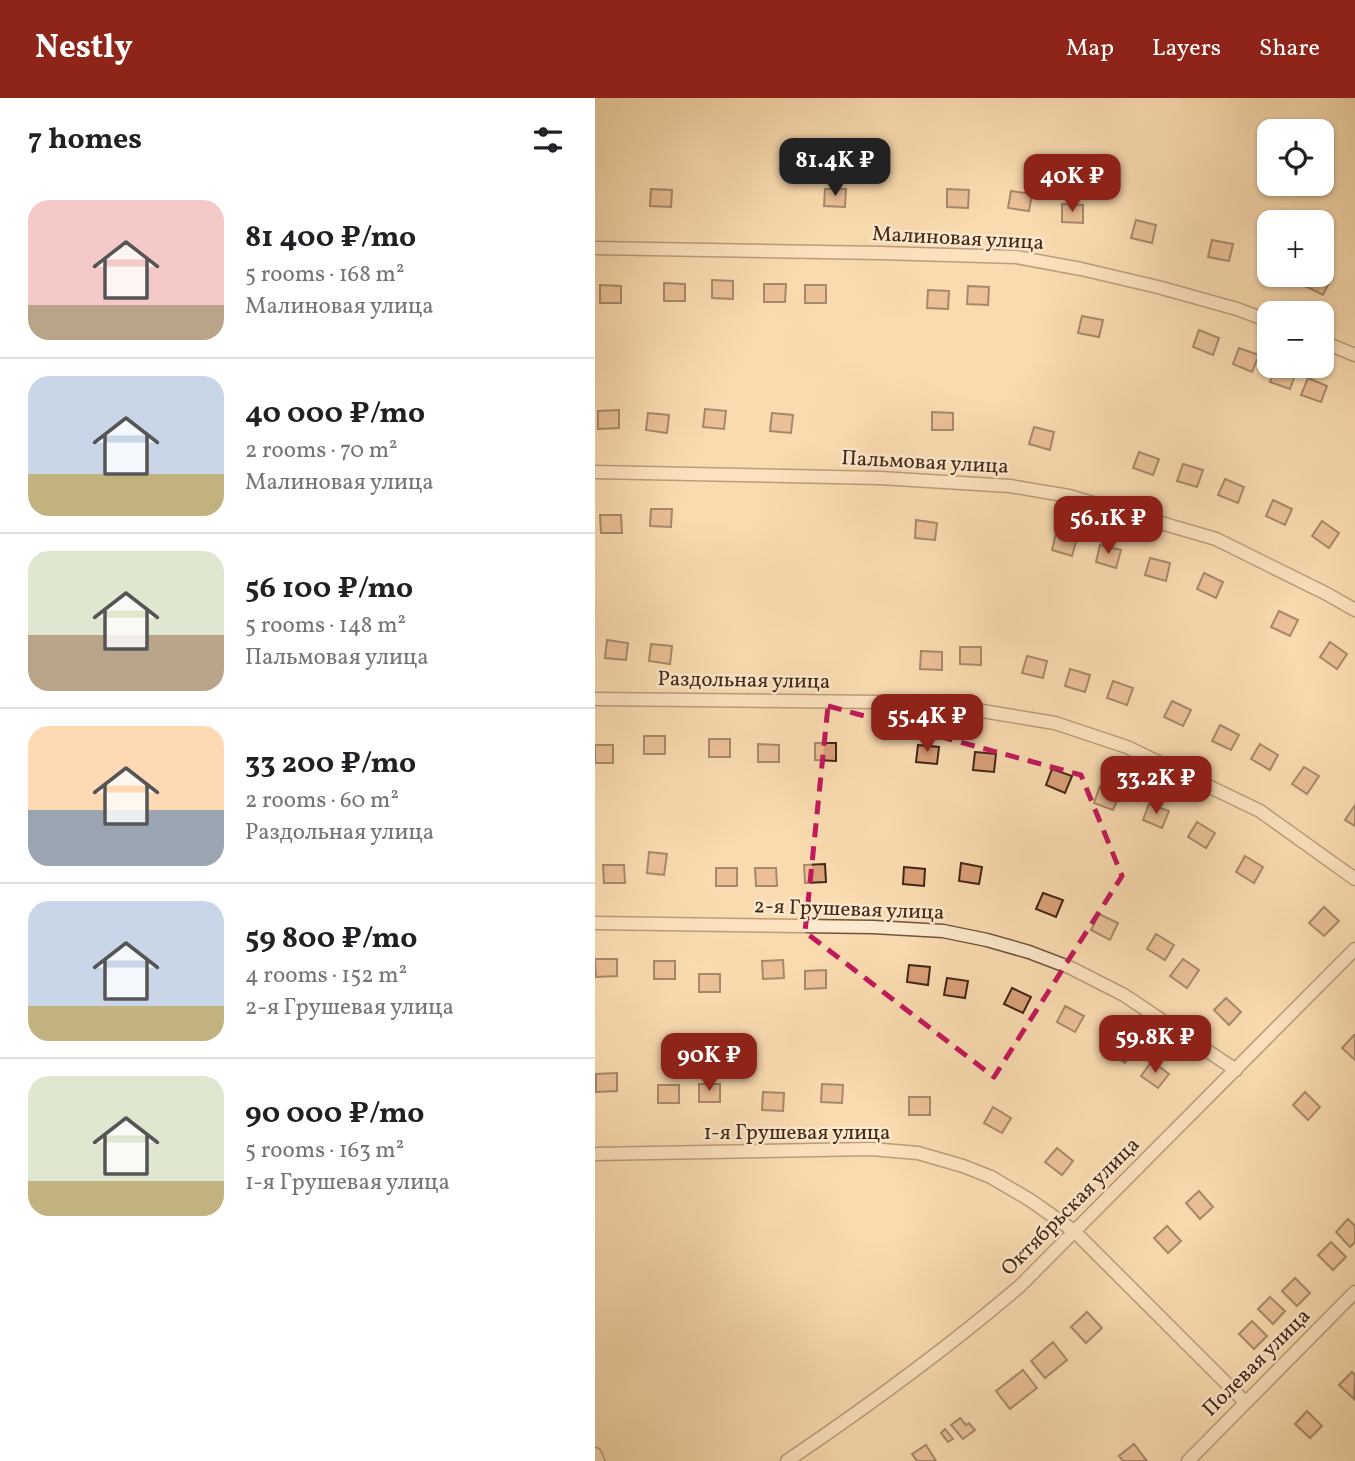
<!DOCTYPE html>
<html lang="en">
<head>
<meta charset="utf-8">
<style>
	:root { --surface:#fff; --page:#f2f2f2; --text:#202124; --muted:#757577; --line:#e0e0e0; --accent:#8f2418 }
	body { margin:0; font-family:Vollkorn,serif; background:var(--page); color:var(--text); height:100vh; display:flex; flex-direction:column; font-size:26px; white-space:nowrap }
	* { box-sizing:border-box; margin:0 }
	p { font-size:23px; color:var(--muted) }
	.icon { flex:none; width:38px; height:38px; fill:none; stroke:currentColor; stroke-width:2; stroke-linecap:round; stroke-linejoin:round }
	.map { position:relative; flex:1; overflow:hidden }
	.details { display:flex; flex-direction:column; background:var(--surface); width:595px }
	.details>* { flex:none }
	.fabs { position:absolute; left:662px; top:21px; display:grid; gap:14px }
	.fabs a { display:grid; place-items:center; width:77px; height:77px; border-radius:14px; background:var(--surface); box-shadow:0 2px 5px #0004; font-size:35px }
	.price { position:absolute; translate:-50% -60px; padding:0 16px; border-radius:14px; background:var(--accent); color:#fff; font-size:23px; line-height:46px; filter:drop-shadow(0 2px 4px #0008) }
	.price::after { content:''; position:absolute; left:50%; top:42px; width:21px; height:16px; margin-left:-10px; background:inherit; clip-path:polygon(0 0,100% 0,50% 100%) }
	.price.current { background:#222; color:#fff }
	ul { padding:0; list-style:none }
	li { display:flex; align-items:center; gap:21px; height:175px; padding:0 28px }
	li+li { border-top:2px solid var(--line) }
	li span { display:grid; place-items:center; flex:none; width:196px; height:140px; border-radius:21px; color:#555 }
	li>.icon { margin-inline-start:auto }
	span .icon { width:84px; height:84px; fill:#fffc; stroke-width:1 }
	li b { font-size:30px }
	h2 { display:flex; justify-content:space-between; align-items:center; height:84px; padding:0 28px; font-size:30px }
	header { display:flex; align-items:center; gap:42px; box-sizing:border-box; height:98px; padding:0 35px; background:var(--accent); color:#fff }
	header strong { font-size:33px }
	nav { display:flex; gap:38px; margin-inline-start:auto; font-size:24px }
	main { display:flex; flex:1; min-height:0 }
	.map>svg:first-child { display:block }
</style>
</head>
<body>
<header>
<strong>Nestly</strong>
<nav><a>Map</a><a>Layers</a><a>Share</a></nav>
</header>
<main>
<section class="details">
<h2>7 homes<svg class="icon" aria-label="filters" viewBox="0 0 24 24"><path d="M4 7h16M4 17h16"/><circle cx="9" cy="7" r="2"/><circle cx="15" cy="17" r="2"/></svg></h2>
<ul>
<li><span style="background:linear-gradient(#f6c9c9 75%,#b9a48a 0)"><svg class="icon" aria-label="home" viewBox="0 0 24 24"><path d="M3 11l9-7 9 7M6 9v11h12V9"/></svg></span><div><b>81 400 ₽/mo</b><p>5 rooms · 168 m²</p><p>Малиновая улица</p></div></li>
<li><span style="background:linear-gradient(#c9d6e8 70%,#c2b280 0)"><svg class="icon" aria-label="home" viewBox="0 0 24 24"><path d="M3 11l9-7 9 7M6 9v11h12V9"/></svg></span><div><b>40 000 ₽/mo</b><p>2 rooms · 70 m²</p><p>Малиновая улица</p></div></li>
<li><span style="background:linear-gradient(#dfe7d0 60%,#b9a48a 0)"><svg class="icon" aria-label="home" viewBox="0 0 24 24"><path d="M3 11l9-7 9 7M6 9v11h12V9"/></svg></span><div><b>56 100 ₽/mo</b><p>5 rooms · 148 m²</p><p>Пальмовая улица</p></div></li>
<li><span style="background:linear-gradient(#ffd9b3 60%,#9aa5b1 0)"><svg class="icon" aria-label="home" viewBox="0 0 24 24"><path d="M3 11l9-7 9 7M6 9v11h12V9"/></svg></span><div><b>33 200 ₽/mo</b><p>2 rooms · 60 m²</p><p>Раздольная улица</p></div></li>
<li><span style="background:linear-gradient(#c9d6e8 75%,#c2b280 0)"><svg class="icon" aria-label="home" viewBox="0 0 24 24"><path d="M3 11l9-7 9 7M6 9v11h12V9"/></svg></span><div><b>59 800 ₽/mo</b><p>4 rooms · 152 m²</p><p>2-я Грушевая улица</p></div></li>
<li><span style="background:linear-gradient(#dfe7d0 75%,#c2b280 0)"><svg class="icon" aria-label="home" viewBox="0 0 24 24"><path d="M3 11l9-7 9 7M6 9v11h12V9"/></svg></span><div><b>90 000 ₽/mo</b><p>5 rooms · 163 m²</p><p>1-я Грушевая улица</p></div></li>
</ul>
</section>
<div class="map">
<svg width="760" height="1363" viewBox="0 0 760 1363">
	<rect width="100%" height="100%" fill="#fadbb0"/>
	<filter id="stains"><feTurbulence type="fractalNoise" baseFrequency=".00286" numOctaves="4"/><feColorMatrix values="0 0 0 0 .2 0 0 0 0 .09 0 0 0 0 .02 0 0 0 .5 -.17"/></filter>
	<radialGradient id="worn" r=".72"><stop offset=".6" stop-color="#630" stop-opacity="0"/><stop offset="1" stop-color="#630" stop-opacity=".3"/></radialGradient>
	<g fill="#daa078" stroke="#422616" stroke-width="2">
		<polygon points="56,91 77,92 76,109 55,108"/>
		<polygon points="230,91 251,91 250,109 229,108"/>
		<polygon points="352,91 374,92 373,110 352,109"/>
		<polygon points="416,93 437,96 434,113 413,110"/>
		<polygon points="467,106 488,107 488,125 467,124"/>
		<polygon points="541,122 561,127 557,145 536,140"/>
		<polygon points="617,142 638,146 634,163 613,159"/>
		<polygon points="726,176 736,181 728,197 710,188 715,177"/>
		<polygon points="117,182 138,183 138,201 117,200"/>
		<polygon points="69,185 90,186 90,203 69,203"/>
		<polygon points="169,186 191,186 190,204 169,204"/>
		<polygon points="5,187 26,188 26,205 5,205"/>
		<rect x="210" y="187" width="21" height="18"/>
		<polygon points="373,188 394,189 393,207 372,206"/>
		<polygon points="333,192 354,193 353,211 332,210"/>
		<polygon points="487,218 508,222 504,239 483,235"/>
		<polygon points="604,232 624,240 618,257 598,249"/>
		<polygon points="644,250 664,257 657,274 638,266"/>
		<polygon points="681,268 701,274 695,291 675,284"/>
		<polygon points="713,280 732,288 726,304 706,297"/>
		<polygon points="110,311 131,313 129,331 108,329"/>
		<polygon points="24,312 24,330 3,331 3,313"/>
		<polygon points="337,314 358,315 358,332 337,332"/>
		<polygon points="53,315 74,317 72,335 51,332"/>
		<polygon points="177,315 198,317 196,335 175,333"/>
		<polygon points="439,329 459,334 455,352 434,346"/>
		<polygon points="544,354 564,361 558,377 538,370"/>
		<polygon points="588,366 608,372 602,389 582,383"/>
		<polygon points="630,381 649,389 643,405 623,397"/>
		<polygon points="678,402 697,411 690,427 671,418"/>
		<polygon points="56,411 77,411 76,429 55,428"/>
		<polygon points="5,417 26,417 27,435 6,435"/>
		<polygon points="321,422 342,425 340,442 320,440"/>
		<polygon points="727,423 744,435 734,450 717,438"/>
		<polygon points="461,435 482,440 477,458 457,452"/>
		<polygon points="505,447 526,452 521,470 501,464"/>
		<polygon points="555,460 575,465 571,483 550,477"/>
		<polygon points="609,475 628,484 621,500 602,491"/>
		<polygon points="684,513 703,522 695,538 676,529"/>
		<polygon points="12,542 33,545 31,562 10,560"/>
		<polygon points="735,544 752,556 742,571 725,559"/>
		<polygon points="56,546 77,548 75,566 54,563"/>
		<polygon points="365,549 386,549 386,567 365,566"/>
		<polygon points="326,553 347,554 347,572 325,571"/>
		<polygon points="432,558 452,563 448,580 427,575"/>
		<polygon points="475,571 495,577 490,594 470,588"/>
		<polygon points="518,583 538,590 532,607 512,600"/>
		<polygon points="577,603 596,612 588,628 569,619"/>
		<polygon points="625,627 644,637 636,652 617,643"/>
		<rect x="49" y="638" width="21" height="18"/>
		<rect x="114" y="641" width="21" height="18"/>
		<polygon points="220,645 241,645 241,663 220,662"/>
		<polygon points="163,646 184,647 184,664 163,664"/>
		<polygon points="665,646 683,657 675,672 656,661"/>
		<rect x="0" y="647" width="18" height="18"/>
		<polygon points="323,647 344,649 342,666 321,664"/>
		<polygon points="380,654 401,656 399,674 378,672"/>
		<polygon points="709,669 724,678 712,696 697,686"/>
		<polygon points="457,671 477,678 470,695 451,687"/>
		<polygon points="505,688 525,696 518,712 499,705"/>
		<polygon points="554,706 574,713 567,730 548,722"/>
		<polygon points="760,707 760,728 750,722"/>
		<polygon points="602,724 620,735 611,750 593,739"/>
		<polygon points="54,754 72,756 69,777 52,775"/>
		<polygon points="650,758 668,769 659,785 641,774"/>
		<polygon points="366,765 387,769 384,786 364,783"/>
		<polygon points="230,766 231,784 210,785 209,767"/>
		<polygon points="8,767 29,767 30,785 9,785"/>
		<polygon points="309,769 330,771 329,788 308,786"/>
		<rect x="121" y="770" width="21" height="18"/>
		<polygon points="160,770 181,770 182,788 161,788"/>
		<polygon points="448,795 468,802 461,819 441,811"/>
		<polygon points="729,809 744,823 729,838 714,825"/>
		<polygon points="504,816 523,825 515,842 496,832"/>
		<polygon points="561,836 579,847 570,862 552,851"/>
		<polygon points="0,861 22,861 22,878 1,879"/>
		<polygon points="588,861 604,872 592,890 575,878"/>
		<polygon points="188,862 189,880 168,881 167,863"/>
		<rect x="59" y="863" width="21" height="18"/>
		<polygon points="314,867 335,869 333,887 312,884"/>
		<polygon points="231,872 231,890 210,891 210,873"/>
		<rect x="104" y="876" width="21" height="18"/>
		<polygon points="352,880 373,883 370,900 349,897"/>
		<polygon points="417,890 436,899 428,915 409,906"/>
		<polygon points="631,900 646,914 634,927 619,912"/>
		<polygon points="470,908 489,918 480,934 462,924"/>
		<polygon points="759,937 760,937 760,962 747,950"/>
		<polygon points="522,938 540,950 530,965 513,953"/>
		<polygon points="557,963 574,976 563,990 546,978"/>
		<polygon points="22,975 22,993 1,994 1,976"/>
		<rect x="104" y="986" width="21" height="18"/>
		<polygon points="227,986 248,987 247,1005 226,1004"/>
		<rect x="63" y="987" width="21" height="18"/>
		<polygon points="168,994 189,995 188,1013 167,1012"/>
		<polygon points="710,994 725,1009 713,1022 698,1007"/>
		<rect x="314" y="999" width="21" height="18"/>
		<polygon points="398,1009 416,1020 407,1035 389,1025"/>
		<polygon points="462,1050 478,1063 467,1077 450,1064"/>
		<polygon points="604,1093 618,1109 605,1121 591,1105"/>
		<polygon points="753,1121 760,1128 760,1144 755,1149 741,1134"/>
		<polygon points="572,1128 586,1143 573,1155 559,1140"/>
		<polygon points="736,1144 751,1159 738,1172 723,1157"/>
		<polygon points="700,1180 715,1195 702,1208 687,1193"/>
		<polygon points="675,1199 690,1213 678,1226 663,1211"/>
		<polygon points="492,1214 507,1230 491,1245 476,1229"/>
		<polygon points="657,1223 672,1238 659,1251 644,1236"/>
		<polygon points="458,1244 472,1262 450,1280 436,1263"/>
		<polygon points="428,1272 442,1290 415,1311 401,1293"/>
		<polygon points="757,1274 760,1277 759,1301 744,1287"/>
		<polygon points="712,1313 727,1328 715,1340 700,1326"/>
		<polygon points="365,1320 371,1327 374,1325 380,1332 368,1341 356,1327"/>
		<polygon points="350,1331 358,1341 353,1344 346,1335"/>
		<polygon points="539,1346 552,1363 528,1363 524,1358"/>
		<polygon points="331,1347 341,1363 322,1363 317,1356"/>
	</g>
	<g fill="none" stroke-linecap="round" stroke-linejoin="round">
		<g stroke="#70533c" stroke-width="15">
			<g id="minor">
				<polyline points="0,150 286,155 421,159 486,171 563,189 642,211 674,223"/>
				<polyline points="726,243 760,257"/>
				<polyline points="0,374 285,380 415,388 474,398 621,441 732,496 760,512"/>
				<polyline points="0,601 285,604 369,610 460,625 532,649 665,713 760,781"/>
				<polyline points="0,825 278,829 348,833 392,842 434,854 476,870 529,897 641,972"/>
				<polyline points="0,1056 276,1051 323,1055 368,1068 396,1079 435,1102 479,1133 650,1304"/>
				<polyline points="0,1356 3,1363"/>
				<path d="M192,1363C273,1308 352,1251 426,1187L760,851"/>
				<polyline points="593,1363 760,1194"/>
			</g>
		</g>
		<use href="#minor" stroke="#fce8cc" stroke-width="12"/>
	</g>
	<path d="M0 0H760V1363H0ZM233,608L486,677L527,778L399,979L210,834Z" fill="#fadbb0" fill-opacity=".55" fill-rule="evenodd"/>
	<path fill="none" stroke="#c2185b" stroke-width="5" stroke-dasharray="14 9" stroke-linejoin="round" d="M233,608L486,677L527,778L399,979L210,834Z"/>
	<g text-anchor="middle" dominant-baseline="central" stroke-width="5" stroke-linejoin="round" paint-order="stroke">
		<g font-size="21" fill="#422616" stroke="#fce8cc">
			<text transform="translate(363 141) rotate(3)">Малиновая улица</text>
			<text transform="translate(330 365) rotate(3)">Пальмовая улица</text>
			<text transform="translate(149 583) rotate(1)">Раздольная улица</text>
			<text transform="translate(254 812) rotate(2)">2-я Грушевая улица</text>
			<text x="202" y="1035">1-я Грушевая улица</text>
			<text transform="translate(476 1109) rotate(-45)">Октябрьская улица</text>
			<text transform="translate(662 1265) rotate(-45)">Полевая улица</text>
		</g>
	</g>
	<rect width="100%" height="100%" filter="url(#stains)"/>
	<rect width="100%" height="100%" fill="url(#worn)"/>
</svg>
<div class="fabs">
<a><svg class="icon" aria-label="locate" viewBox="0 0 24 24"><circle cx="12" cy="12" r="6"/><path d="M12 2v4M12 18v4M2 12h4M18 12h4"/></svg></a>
<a>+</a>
<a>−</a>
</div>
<b class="price current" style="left:240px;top:100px">81.4K ₽</b>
<b class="price" style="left:477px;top:116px">40K ₽</b>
<b class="price" style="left:513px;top:458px">56.1K ₽</b>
<b class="price" style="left:332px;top:656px">55.4K ₽</b>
<b class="price" style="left:561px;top:718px">33.2K ₽</b>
<b class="price" style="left:560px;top:977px">59.8K ₽</b>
<b class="price" style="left:114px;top:995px">90K ₽</b>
</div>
</main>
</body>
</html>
